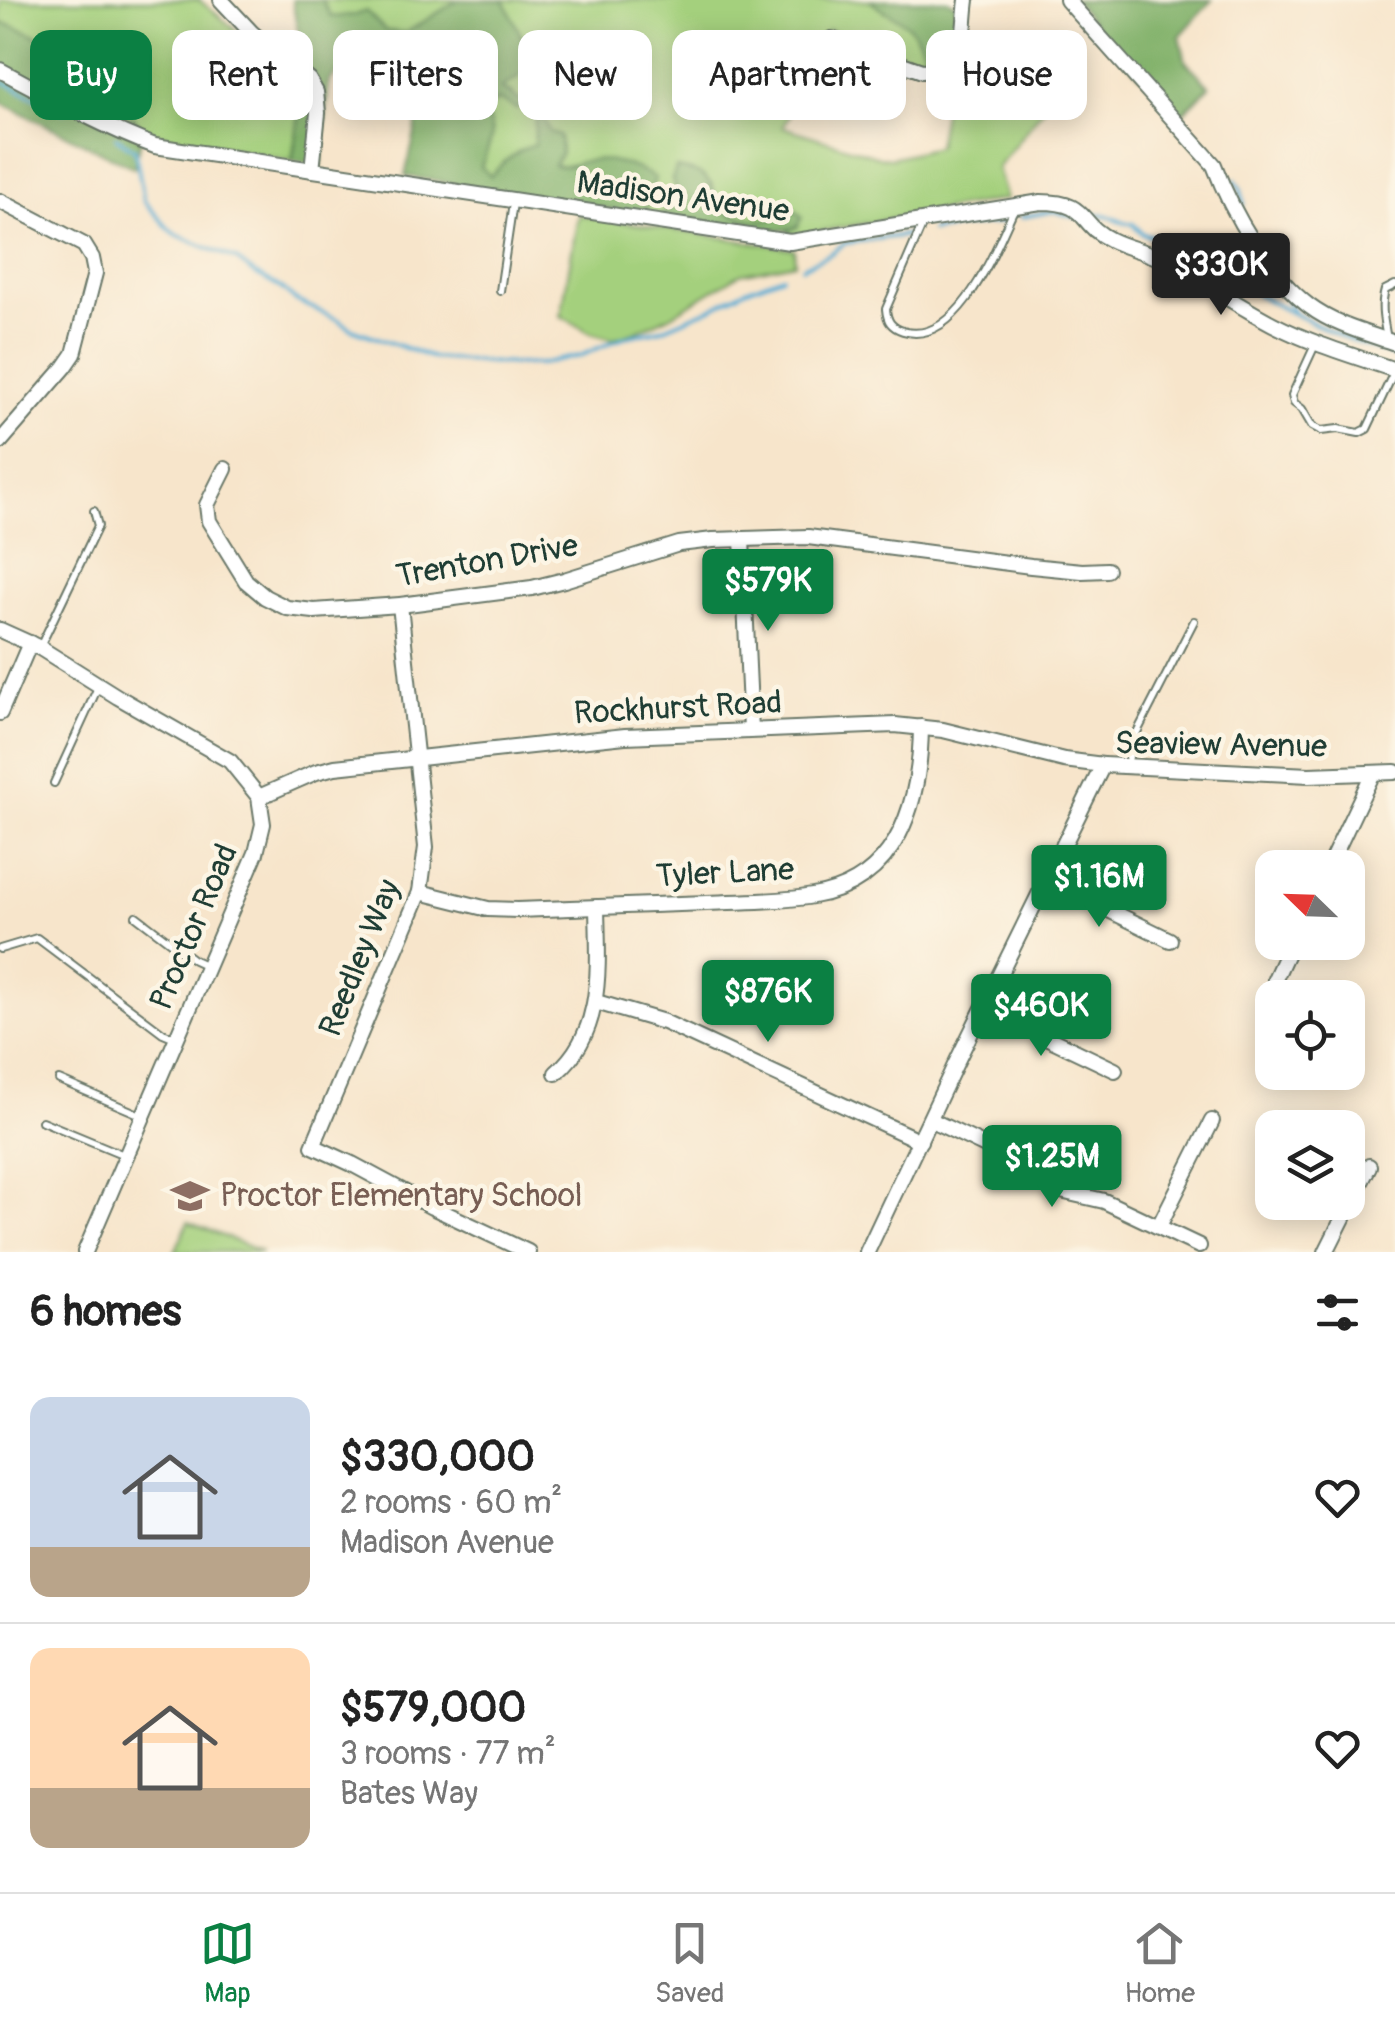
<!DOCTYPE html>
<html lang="en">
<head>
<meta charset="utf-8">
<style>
	:root { --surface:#fff; --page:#f2f2f2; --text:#222; --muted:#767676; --line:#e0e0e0; --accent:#0b8043 }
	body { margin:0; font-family:Pangolin,sans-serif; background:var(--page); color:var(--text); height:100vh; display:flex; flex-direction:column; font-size:38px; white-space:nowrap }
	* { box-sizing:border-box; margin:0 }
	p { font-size:32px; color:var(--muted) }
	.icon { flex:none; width:55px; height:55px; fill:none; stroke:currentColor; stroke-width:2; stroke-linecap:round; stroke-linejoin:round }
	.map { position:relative; height:1252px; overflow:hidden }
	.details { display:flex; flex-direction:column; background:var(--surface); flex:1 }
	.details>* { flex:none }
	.hud { position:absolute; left:30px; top:30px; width:1335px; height:90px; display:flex; gap:20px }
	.needle { width:65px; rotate:293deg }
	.fabs { position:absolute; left:1255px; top:850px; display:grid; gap:20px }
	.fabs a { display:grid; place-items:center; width:110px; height:110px; border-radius:20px; background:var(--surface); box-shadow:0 5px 25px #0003; font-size:50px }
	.price { position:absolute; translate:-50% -85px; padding:0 22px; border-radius:10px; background:var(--accent); color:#fff; font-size:32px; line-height:65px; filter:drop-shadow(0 2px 5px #0008) }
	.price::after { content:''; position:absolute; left:50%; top:60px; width:30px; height:22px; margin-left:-15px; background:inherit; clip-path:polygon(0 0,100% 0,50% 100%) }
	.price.active { background:#222; color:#fff }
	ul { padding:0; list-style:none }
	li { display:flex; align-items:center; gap:30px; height:250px; padding:0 30px }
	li+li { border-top:2px solid var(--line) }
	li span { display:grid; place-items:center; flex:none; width:280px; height:200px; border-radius:20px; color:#555 }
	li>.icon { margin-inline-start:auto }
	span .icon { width:120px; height:120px; fill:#fffc; stroke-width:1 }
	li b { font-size:42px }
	h2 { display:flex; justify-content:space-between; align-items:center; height:120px; padding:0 30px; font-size:42px }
	.pill { padding:0 35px; border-radius:20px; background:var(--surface); box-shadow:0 5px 25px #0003; font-size:35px; line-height:90px }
	.pill.active { background:var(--accent); color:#fff }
	.tab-bar { display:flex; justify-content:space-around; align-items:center; height:140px; border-top:2px solid var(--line); background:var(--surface); font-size:28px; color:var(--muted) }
	.tab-bar a { display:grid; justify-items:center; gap:5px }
	.tab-bar .active { color:var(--accent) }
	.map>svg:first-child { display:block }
</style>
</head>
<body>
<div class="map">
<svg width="1395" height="1252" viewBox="0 0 1395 1252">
	<rect width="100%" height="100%" fill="#fcf5e5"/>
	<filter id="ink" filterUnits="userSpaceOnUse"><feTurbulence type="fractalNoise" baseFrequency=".01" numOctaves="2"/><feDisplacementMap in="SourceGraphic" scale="20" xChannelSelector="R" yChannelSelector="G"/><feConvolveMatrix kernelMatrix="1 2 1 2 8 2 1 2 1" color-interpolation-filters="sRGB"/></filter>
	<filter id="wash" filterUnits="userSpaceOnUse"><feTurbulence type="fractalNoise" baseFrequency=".0048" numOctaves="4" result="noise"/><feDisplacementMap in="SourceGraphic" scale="40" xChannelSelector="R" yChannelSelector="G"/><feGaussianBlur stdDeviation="2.25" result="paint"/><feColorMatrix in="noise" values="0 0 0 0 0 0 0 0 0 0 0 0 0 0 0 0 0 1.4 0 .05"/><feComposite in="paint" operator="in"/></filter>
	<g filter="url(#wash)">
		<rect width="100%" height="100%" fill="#f7e5cb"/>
		<g fill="#a4d07d" stroke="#628658" stroke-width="2.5">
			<path d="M0,0H199L289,73L298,92L300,107L292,161L143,132C129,104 78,61 51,43C37,34 17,28 0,22Z"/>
			<polygon points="322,0 458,0 406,33 386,31 356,15 330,17"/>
			<path d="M504,0H870C881,11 893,14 904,22C918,33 923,49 929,64L828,30L783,127L879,157L891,158L937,147L948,83L987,46L1044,107L997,168L1006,199L793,236L787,231L797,227L771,220L751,219L725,211L717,200L711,183L672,180L679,195L674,204L661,216L644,215L651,196L585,161L567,168L553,165L550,132L536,121L534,145L505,161L491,176L480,166C492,140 497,134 483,107L500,100L517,109L513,94L500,88L522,73L513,20Z"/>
			<polygon points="578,215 794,249 795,263 740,274 670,316 635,332 612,339 591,333 561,316"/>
			<polygon points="188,1222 262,1252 175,1252"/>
		</g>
		<g fill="#83b26c" stroke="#517850" stroke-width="2.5">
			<path d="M292,0H322L331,17L355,15L366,11L386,31L406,33L458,0H504C512,18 536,55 522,73C517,79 507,84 501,88L524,103L517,109L500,100L483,107C497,134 491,140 481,167L491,176C504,161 515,151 534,145L536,120L543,117L550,132L560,136L561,153L554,165C567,168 572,164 585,161C608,157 636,166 655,178L644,215L405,176C409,156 417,135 417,114C416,91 388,63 366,59C361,59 355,60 350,60L329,81L321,166L292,161C298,126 306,106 289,73L298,32Z"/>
			<path d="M870,0H947L956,4C956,34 964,54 929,64C923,49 918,33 904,22C892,14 881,11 870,0Z"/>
			<polygon points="1074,0 1212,0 1180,36 1186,62 1210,86 1180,116 1119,54"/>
			<path d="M0,22C17,28 37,34 51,43C78,61 129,104 143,132L134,168L0,102Z"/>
			<path d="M676,168C727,174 702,196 725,211C733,217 762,221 772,219C779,218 787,212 794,209L802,217L797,227C767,239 695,221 661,216L674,204L679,195L672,180Z"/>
		</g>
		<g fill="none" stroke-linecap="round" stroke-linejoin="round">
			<g stroke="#57add4" stroke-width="4">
				<polyline points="0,80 63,111"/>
				<polyline points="116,137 135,150 144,201 168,228 177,235 235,259 255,274 281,288 295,300 339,320 352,329 433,358 514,364 540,364 580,356 624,337 662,329 714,307 745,290 782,276"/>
				<polyline points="1235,180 1241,190 1244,205"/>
				<path d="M1093,215C1111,211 1117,225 1132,223L1143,234L1168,240L1210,268L1282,308L1346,339L1395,357"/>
				<polyline points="1021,217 1054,211 1075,217"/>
				<polyline points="931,231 1003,222"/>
				<polyline points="1243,238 1250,261 1264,269"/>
				<polyline points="802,267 830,254 845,243 907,235"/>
				<path d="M1271,275C1275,290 1289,299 1294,314"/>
			</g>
		</g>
	</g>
	<g filter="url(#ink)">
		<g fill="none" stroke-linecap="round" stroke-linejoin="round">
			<g stroke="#6b7869" stroke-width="10">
				<g id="lane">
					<path d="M924,221L886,309C887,321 891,327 903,331C959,348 997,245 1015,207"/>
					<polyline points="500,291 513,203"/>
					<path d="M1387,339C1384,322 1380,307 1385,290L1395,285"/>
					<polyline points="1315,345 1292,395 1294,403 1302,409 1312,426 1321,431 1338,429 1359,433 1367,429 1395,370"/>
					<polyline points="40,647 98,526 94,511"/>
					<polyline points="1127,765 1133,740 1194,621"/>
					<polyline points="54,783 99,685"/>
					<polyline points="136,916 194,960 207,966"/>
					<polyline points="0,949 37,938 163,1033 175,1038"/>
					<polyline points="59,1080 141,1115"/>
					<polyline points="42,1121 124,1155"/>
				</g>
			</g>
			<g stroke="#6b7869" stroke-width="18">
				<g id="street">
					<polyline points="221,0 252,33 309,80 316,92 318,113 312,170"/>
					<path d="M1067,0L1214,165C1232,213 1267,274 1309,306C1334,325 1366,333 1395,343"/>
					<path d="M831,39L922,71C970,68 962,36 967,0"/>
					<path d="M0,70C51,97 101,126 155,146L790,242L1041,202C1090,202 1077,224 1111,240C1127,248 1145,251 1161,259C1199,279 1235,304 1273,324C1312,344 1354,356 1395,370"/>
					<polyline points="0,201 84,245 92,258 95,273 74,354 65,367 0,442"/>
					<polyline points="225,469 207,505 209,521 246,581 265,597 287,608 314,611 400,605 532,588 564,580 679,544 713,540 808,537 1031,566 1082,571 1107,570"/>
					<polyline points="742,539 751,730"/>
					<polyline points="400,605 426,847 420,892 313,1146 352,1164 432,1207 528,1252"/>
					<polyline points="0,630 40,648 118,697 230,761 259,797 263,824 256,853 85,1252"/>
					<polyline points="0,713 30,643"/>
					<polyline points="259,797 316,772 335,767 625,736 895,725 943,730 1064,760 1103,765"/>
					<polyline points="1328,868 1373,773"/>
					<polyline points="1047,880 1170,940"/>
					<path d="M420,892L488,909L517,910C580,908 644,905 707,903C742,901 779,902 813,896C899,882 920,802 921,727"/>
					<polyline points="1275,979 1292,942"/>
					<polyline points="596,1002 664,1022 920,1141"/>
					<polyline points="985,1008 1115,1070"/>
					<path d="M556,1073C605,1031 598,966 597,907"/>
					<polyline points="931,1120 1002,1154 1019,1169 1065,1192 1104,1201 1199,1246"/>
					<polyline points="1159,1226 1212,1121"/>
					<polyline points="867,1252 956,1063 1103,765 1309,775 1395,772"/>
					<polyline points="1326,1252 1369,1166"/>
				</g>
			</g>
			<use href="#lane" stroke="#fff" stroke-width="6"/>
			<use href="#street" stroke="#fff" stroke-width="14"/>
		</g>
	</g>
	<defs>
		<g id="school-bare" transform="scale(3)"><path d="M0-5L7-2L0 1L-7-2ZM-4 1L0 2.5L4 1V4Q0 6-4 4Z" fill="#8d6e63" stroke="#fcf5e5" stroke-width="2.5" paint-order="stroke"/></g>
	</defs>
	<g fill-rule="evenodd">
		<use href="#school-bare" x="190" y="1196"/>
	</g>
	<g text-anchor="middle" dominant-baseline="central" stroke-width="9" stroke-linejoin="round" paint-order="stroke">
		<g font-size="32" fill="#1f3d34" stroke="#fcf5e5">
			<text transform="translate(683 197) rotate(8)">Madison Avenue</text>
			<text transform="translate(487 561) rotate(-10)">Trenton Drive</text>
			<text transform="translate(678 708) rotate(-3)">Rockhurst Road</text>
			<text transform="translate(1221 745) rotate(1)">Seaview Avenue</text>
			<text transform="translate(725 873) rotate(-3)">Tyler Lane</text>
			<text transform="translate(194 927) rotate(-67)">Proctor Road</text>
			<text transform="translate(360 958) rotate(-68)">Reedley Way</text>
		</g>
		<g font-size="32" fill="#785e54" stroke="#fcf5e5" text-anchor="start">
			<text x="220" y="1196">Proctor Elementary School</text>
		</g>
	</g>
</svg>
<div class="fabs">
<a><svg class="needle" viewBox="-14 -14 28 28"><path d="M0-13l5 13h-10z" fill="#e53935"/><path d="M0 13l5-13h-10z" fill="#767676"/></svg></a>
<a><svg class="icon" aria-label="locate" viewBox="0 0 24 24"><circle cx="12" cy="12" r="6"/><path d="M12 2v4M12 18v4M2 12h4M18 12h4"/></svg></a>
<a><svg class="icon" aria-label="layers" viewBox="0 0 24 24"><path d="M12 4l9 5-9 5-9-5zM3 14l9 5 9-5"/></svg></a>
</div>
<b class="price active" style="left:1221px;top:318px">$330K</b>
<b class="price" style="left:768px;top:634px">$579K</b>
<b class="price" style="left:1099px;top:930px">$1.16M</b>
<b class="price" style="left:768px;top:1045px">$876K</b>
<b class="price" style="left:1041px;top:1059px">$460K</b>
<b class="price" style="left:1052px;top:1210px">$1.25M</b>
<div class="hud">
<a class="pill active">Buy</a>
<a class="pill">Rent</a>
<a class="pill">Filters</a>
<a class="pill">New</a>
<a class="pill">Apartment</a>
<a class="pill">House</a>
</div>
</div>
<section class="details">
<h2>6 homes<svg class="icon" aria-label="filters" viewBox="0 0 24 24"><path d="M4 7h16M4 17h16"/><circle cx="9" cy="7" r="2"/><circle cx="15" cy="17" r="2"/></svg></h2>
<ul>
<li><span style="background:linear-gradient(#c9d6e8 75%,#b9a48a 0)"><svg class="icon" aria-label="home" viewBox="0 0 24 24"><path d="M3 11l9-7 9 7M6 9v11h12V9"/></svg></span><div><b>$330,000</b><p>2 rooms · 60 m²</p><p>Madison Avenue</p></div><svg class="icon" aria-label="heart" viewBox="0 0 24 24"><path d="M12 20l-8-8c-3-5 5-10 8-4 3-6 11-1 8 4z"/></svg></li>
<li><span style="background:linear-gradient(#ffd9b3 70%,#b9a48a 0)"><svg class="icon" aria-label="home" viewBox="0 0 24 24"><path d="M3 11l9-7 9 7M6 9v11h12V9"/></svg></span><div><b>$579,000</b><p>3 rooms · 77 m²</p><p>Bates Way</p></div><svg class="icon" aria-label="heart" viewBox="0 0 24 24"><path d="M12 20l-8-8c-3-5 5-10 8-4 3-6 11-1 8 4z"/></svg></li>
</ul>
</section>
<nav class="tab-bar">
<a class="active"><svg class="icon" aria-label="map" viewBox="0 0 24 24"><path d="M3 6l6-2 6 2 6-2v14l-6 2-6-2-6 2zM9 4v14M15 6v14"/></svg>Map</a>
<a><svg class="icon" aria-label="saved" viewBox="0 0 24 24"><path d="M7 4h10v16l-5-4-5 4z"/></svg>Saved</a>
<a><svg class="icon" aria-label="home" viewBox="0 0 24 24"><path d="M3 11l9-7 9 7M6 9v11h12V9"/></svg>Home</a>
</nav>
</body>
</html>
